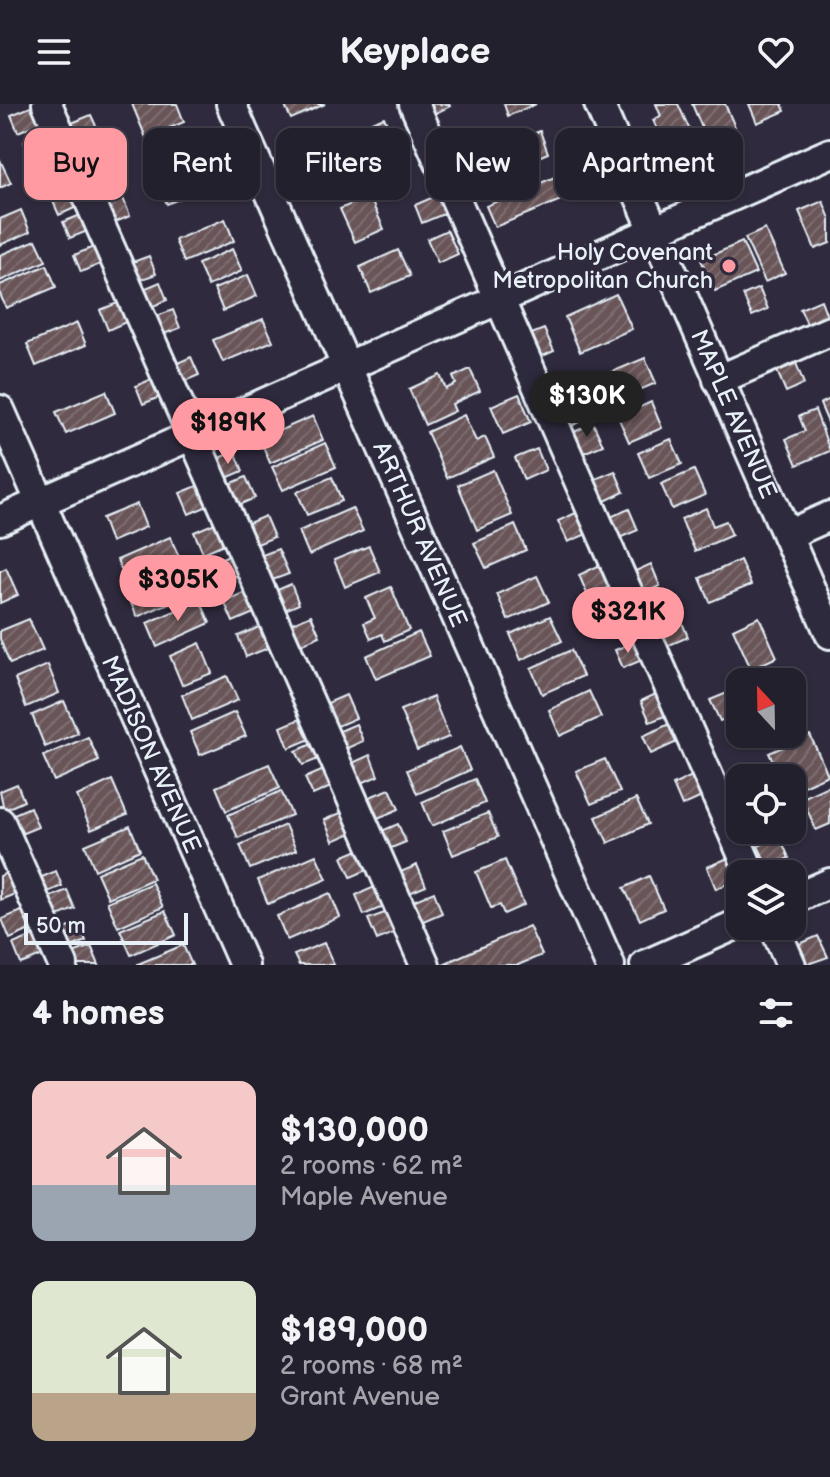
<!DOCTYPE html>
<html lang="en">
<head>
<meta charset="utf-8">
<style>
	:root { --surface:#23202e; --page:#2b2836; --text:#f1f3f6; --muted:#a3a3aa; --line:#403e4a; --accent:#ff9aa2 }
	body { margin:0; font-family:"Balsamiq Sans",sans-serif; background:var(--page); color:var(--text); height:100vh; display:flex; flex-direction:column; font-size:30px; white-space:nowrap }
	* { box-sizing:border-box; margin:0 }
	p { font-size:26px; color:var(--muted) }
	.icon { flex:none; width:44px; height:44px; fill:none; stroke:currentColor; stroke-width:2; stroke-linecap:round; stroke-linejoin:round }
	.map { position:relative; height:861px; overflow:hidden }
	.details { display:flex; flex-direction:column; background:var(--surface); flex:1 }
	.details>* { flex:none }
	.hud { position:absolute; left:24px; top:24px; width:782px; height:72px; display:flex; gap:16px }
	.needle { width:52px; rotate:338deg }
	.tools { position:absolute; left:726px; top:564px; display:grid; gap:16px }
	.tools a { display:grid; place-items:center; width:80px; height:80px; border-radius:16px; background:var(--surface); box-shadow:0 2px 6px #0004,0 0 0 2px var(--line); font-size:40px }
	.scale { position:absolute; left:24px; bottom:20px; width:164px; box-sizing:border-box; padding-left:8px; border:4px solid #e8f1f8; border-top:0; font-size:22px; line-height:28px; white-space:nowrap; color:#e8f1f8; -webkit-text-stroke:6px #2f2a3d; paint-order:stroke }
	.price { position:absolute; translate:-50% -68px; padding:0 18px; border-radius:28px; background:var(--accent); color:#111; font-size:26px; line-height:52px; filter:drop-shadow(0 2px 4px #0008) }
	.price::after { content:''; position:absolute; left:50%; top:48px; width:24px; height:18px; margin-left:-12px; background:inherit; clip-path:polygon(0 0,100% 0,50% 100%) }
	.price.active { background:#222; color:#fff }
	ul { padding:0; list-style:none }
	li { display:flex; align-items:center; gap:24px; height:200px; padding:0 32px }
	li span { display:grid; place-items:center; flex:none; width:224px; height:160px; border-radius:16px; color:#555 }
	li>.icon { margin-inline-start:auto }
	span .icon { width:96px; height:96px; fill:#fffc; stroke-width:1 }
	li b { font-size:34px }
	h2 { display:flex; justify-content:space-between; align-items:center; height:96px; padding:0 32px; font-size:34px }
	.tag { padding:0 28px; border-radius:16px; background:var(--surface); box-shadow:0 2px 6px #0004,0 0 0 2px var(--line); font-size:28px; line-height:72px }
	.tag.active { background:var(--accent); color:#111 }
	header { display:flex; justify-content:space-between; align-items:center; height:104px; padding:0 32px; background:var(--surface); font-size:36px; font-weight:700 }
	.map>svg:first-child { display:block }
</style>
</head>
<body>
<header><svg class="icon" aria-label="menu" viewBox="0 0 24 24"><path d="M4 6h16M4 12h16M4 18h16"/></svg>Keyplace<svg class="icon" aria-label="heart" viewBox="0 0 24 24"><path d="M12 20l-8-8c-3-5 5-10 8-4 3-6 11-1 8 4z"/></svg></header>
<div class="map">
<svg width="830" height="861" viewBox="0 0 830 861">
	<defs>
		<pattern id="building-hatch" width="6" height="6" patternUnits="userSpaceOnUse" patternTransform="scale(2)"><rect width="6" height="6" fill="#695558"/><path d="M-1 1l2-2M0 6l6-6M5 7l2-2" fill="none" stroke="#7e6e71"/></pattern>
	</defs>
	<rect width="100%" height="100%" fill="#2f2a3d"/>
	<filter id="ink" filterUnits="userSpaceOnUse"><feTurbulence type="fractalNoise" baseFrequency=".0125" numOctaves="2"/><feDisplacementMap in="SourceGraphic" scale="16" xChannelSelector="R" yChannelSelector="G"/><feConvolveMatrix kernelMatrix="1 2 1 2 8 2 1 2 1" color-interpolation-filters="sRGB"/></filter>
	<g filter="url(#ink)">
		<g fill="url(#building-hatch)" stroke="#e8f1f8" stroke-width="2">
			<polygon points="132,0 177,0 184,18 146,34"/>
			<polygon points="284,0 325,0 291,15"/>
			<polygon points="425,0 449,0 450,2 430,12"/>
			<polygon points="504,0 536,0 508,12"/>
			<polygon points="656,0 678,0 698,44 671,56 653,16 661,12"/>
			<polygon points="692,0 725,0 735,23 707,36"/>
			<polygon points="749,0 782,0 785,7 757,19"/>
			<polygon points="33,2 40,19 18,28 11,11"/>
			<polygon points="91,11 102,35 80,45 69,20"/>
			<polygon points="384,13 398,47 327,76 316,49 367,27 364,21"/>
			<polygon points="540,27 548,49 522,60 513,37"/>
			<polygon points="45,29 52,47 31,55 24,38"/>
			<polygon points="0,56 11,79 0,84"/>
			<polygon points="207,57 217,79 167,100 157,79"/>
			<polygon points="475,67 485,88 469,95 460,73"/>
			<polygon points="557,72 566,94 495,123 486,102"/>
			<polygon points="70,85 77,103 59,111 51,93"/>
			<polygon points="438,91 446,109 422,119 415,101"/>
			<polygon points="369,92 384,125 355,138 340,105"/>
			<polygon points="123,94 130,112 111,120 104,102"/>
			<polygon points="823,97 830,115 830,139 815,145 799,107"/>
			<polygon points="21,106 30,128 0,141 0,115"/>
			<polygon points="83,110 90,126 70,134 63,118"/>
			<polygon points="225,115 234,137 184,158 175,136"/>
			<polygon points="765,125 785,169 765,178 745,134"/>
			<polygon points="447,126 458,150 438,159 427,135"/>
			<polygon points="36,136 46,157 0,177 0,151"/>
			<polygon points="742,138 756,169 715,187 701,156"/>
			<polygon points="96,142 103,159 81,168 74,151"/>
			<polygon points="232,145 242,167 208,182 198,160"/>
			<polygon points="398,146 410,172 371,189 360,163"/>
			<polygon points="149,152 156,170 137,177 130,159"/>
			<polygon points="47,161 56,183 6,204 0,190 0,181"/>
			<polygon points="248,171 257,192 223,207 214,185"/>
			<polygon points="160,178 167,196 149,204 141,186"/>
			<polygon points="759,184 768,205 752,212 743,191"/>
			<polygon points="616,190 632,225 580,248 565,213"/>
			<polygon points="821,196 827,212 807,220 800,205"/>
			<polygon points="120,198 128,217 108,226 100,206"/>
			<polygon points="173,206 180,224 161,231 154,213"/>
			<polygon points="263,215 273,237 223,258 213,236"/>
			<polygon points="77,219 86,241 36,262 27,240"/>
			<polygon points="544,225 554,247 534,256 524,233"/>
			<polygon points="191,253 199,271 180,279 173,261"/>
			<polygon points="645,254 656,279 623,293 612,268"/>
			<polygon points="796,259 804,280 786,288 777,267"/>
			<polygon points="470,265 480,287 452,300 455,307 425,321 409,285 440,271 446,285 456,280 453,273"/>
			<polygon points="154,274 162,292 143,300 136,282"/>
			<polygon points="106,287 115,309 66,330 56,308"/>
			<polygon points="519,290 531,318 503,330 491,302"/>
			<polygon points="583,292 593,313 571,322 562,301"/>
			<polygon points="830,295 830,323 820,300"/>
			<polygon points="651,298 662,324 629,338 618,313"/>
			<polygon points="815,306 830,347 797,361 786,335 805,327 799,312"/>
			<polygon points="464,311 476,337 485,333 494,353 447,374 427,328"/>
			<polygon points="313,312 323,336 270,359 260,335"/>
			<polygon points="593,319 603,341 581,350 572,329"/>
			<polygon points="671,335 682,360 649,374 638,349"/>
			<polygon points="325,339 336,363 283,386 272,363"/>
			<polygon points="537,345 546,366 524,376 515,354"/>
			<polygon points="235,347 243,367 222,376 214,356"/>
			<polygon points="493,366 512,411 477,426 458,381"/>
			<polygon points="694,366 705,391 672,405 661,380"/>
			<polygon points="615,367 624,388 603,398 593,376"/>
			<polygon points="246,373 255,394 234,403 225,382"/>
			<polygon points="332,373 342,397 307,411 297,388"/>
			<polygon points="202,380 210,401 189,410 180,389"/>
			<polygon points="137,400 146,423 111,438 102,414"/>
			<polygon points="352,404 363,427 309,451 299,427"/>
			<polygon points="706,404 713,422 726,417 732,431 695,447 681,415"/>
			<polygon points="629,405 638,426 617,435 608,414"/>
			<polygon points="580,407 589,429 568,438 558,417"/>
			<polygon points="265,412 274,433 253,442 244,421"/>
			<polygon points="215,419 224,440 203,449 194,428"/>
			<polygon points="515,421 526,446 486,464 474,439"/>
			<polygon points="170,433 181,457 128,480 117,456"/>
			<polygon points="369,442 380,468 345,483 334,456"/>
			<polygon points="278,445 289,470 267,478 257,453"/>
			<polygon points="229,451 238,471 213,482 205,461"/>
			<polygon points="740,456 751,481 710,498 700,474"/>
			<polygon points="651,460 660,482 639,491 629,470"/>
			<polygon points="600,461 610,483 588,492 579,471"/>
			<polygon points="6,464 18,491 0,499 0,467"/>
			<polygon points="180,466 190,490 137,513 127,489"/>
			<polygon points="537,472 549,498 508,516 497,490"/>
			<polygon points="291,480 299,500 283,507 275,487"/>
			<polygon points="391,483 409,526 385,537 382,530 371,535 364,519 375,514 366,494"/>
			<polygon points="246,488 254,509 233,518 224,497"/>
			<polygon points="200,496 210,519 157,543 147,519"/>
			<polygon points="621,505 627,518 607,527 601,514"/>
			<polygon points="311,511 320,532 299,541 290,520"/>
			<polygon points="679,511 688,533 667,542 657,521"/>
			<polygon points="550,512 562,537 521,556 510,530"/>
			<polygon points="759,513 777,553 751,565 733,525"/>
			<polygon points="29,515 43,546 10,560 0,535 0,527"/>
			<polygon points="259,523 268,544 246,553 238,532"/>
			<polygon points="419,528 430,552 376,575 366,552"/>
			<polygon points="634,538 642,556 623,564 615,546"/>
			<polygon points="200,539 212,569 182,581 170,552"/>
			<polygon points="571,546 583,572 542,590 531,564"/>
			<polygon points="48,561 59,589 26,603 15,575"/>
			<polygon points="227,572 238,596 192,616 182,591"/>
			<polygon points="796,586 807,611 792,618 792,588"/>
			<polygon points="589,587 601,613 560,632 549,606"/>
			<polygon points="662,587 672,609 650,618 641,597"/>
			<polygon points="732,587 740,608 720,617 710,596"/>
			<polygon points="346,591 356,614 333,624 323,601"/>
			<polygon points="433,593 449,633 417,646 400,606"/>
			<polygon points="64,597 78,629 45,643 32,611"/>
			<polygon points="235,608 246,632 200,651 190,628"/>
			<polygon points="302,614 310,635 289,644 281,623"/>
			<polygon points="356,620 363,637 343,646 335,629"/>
			<polygon points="669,620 677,638 651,650 643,632"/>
			<polygon points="810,631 828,671 792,687 792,674 781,674 769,649"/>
			<polygon points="88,633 99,657 54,677 43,652"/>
			<polygon points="314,639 321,654 303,661 296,647"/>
			<polygon points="460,643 470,666 417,690 407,666"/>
			<polygon points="370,651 378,672 357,681 348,661"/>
			<polygon points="605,655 620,688 591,700 576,667"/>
			<polygon points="269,660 280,684 226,707 216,683"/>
			<polygon points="326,665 333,682 313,691 305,674"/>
			<polygon points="694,671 704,692 682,702 673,681"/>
			<polygon points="475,675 485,699 432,722 422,698"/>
			<polygon points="112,676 127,711 91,726 77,692"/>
			<polygon points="17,680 24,697 4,706 0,687"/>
			<polygon points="830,681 830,720 816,726 802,694"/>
			<polygon points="740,684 740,709 736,710 727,690"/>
			<polygon points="390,685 399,705 378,714 369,693"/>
			<polygon points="281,687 292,711 238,734 228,711"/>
			<polygon points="636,695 648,720 608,739 596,713"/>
			<polygon points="30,703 38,723 16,732 7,713"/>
			<polygon points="345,707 354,728 333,737 324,716"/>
			<polygon points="488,709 498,733 453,751 443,727"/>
			<polygon points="398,720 406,738 384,747 377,729"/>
			<polygon points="285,721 296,746 250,765 240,741"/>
			<polygon points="130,722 140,746 95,766 85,741"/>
			<polygon points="780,733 789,754 768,763 758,742"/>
			<polygon points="363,744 372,764 351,773 342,753"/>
			<polygon points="142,750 153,775 108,794 97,769"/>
			<polygon points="316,751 327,775 268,800 258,776"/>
			<polygon points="728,754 738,775 716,785 707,763"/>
			<polygon points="505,756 524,801 504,810 500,801 491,804 476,768"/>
			<polygon points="417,761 426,782 405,791 396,770"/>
			<polygon points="56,767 62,782 43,790 37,775"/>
			<polygon points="6,769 15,790 0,796 0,772"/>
			<polygon points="649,772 664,805 640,816 624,784"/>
			<polygon points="152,779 163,803 118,823 107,798"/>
			<polygon points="377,782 385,802 364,811 356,791"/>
			<polygon points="67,786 75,805 53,814 45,795"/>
			<polygon points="434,788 442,809 421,818 413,797"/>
			<polygon points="330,789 340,813 287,836 277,812"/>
			<polygon points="24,806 32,825 10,835 2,815"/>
			<polygon points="165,807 176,831 131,851 120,826"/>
			<polygon points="390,807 398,827 377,836 368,815"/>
			<polygon points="79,819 86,837 64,846 56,829"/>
			<polygon points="529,822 542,851 518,861 441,861"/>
			<polygon points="36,831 44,851 21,860 13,840"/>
			<polygon points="818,832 828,853 805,861 797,841"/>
			<polygon points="324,839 334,861 299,861 294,851"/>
			<polygon points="183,841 192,861 138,861 138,860"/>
			<polygon points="91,842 99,861 73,861 68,851"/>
		</g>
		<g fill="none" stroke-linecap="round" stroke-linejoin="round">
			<g stroke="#e8f1f8" stroke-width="34">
				<g id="minor">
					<polyline points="47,0 425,861"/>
					<path id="s1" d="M231,0L610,861"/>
					<polyline points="414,0 751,770"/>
					<path id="s2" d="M599,0L830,530"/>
					<polyline points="718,276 830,227"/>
					<path id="s3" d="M0,306L244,861"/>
					<polyline points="0,416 830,49"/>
					<polyline points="787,431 830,412"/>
					<polyline points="0,718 63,861"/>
					<polyline points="792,796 830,779"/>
					<polyline points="774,822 791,861"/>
					<polyline points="645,861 740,819"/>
				</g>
			</g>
			<use href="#minor" stroke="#2f2a3d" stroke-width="28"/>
		</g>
	</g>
	<circle fill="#ff9aa2" stroke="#2f2a3d" stroke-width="3" cx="729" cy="162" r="8"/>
	<g text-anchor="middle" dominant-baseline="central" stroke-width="7" stroke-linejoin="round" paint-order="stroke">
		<g font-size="24" fill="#e8f1f8" stroke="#2f2a3d" text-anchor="end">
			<text x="713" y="148">Holy Covenant<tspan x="713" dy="28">Metropolitan Church</tspan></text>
		</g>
		<g font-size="24" fill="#e8f1f8" stroke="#2f2a3d">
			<text stroke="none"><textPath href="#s2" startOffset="338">MAPLE AVENUE</textPath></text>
			<text stroke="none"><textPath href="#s1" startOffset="470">ARTHUR AVENUE</textPath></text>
			<text stroke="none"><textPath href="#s3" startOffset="376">MADISON AVENUE</textPath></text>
		</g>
	</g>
</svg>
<div class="tools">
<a><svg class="needle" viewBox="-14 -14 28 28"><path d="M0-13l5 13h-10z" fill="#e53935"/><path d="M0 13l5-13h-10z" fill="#a3a3aa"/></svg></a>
<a><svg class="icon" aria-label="locate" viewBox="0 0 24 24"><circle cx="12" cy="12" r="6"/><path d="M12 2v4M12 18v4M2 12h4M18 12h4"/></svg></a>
<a><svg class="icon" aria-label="layers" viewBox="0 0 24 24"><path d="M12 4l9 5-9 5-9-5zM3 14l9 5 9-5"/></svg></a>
</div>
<div class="scale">50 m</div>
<b class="price active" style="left:587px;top:335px">$130K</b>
<b class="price" style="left:228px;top:362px">$189K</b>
<b class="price" style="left:178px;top:519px">$305K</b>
<b class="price" style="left:628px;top:551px">$321K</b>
<div class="hud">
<a class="tag active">Buy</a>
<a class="tag">Rent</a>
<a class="tag">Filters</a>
<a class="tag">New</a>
<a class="tag">Apartment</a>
</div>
</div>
<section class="details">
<h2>4 homes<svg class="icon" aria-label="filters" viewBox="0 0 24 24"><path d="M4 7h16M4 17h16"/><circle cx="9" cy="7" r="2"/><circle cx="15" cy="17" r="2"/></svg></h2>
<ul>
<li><span style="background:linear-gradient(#f6c9c9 65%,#9aa5b1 0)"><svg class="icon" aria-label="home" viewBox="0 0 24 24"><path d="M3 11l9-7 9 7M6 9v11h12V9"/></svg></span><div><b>$130,000</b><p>2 rooms · 62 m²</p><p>Maple Avenue</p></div></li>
<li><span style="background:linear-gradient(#dfe7d0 70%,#b9a48a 0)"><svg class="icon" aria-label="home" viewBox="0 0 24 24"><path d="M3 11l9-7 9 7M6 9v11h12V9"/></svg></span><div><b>$189,000</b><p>2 rooms · 68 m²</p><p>Grant Avenue</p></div></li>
</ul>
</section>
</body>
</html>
